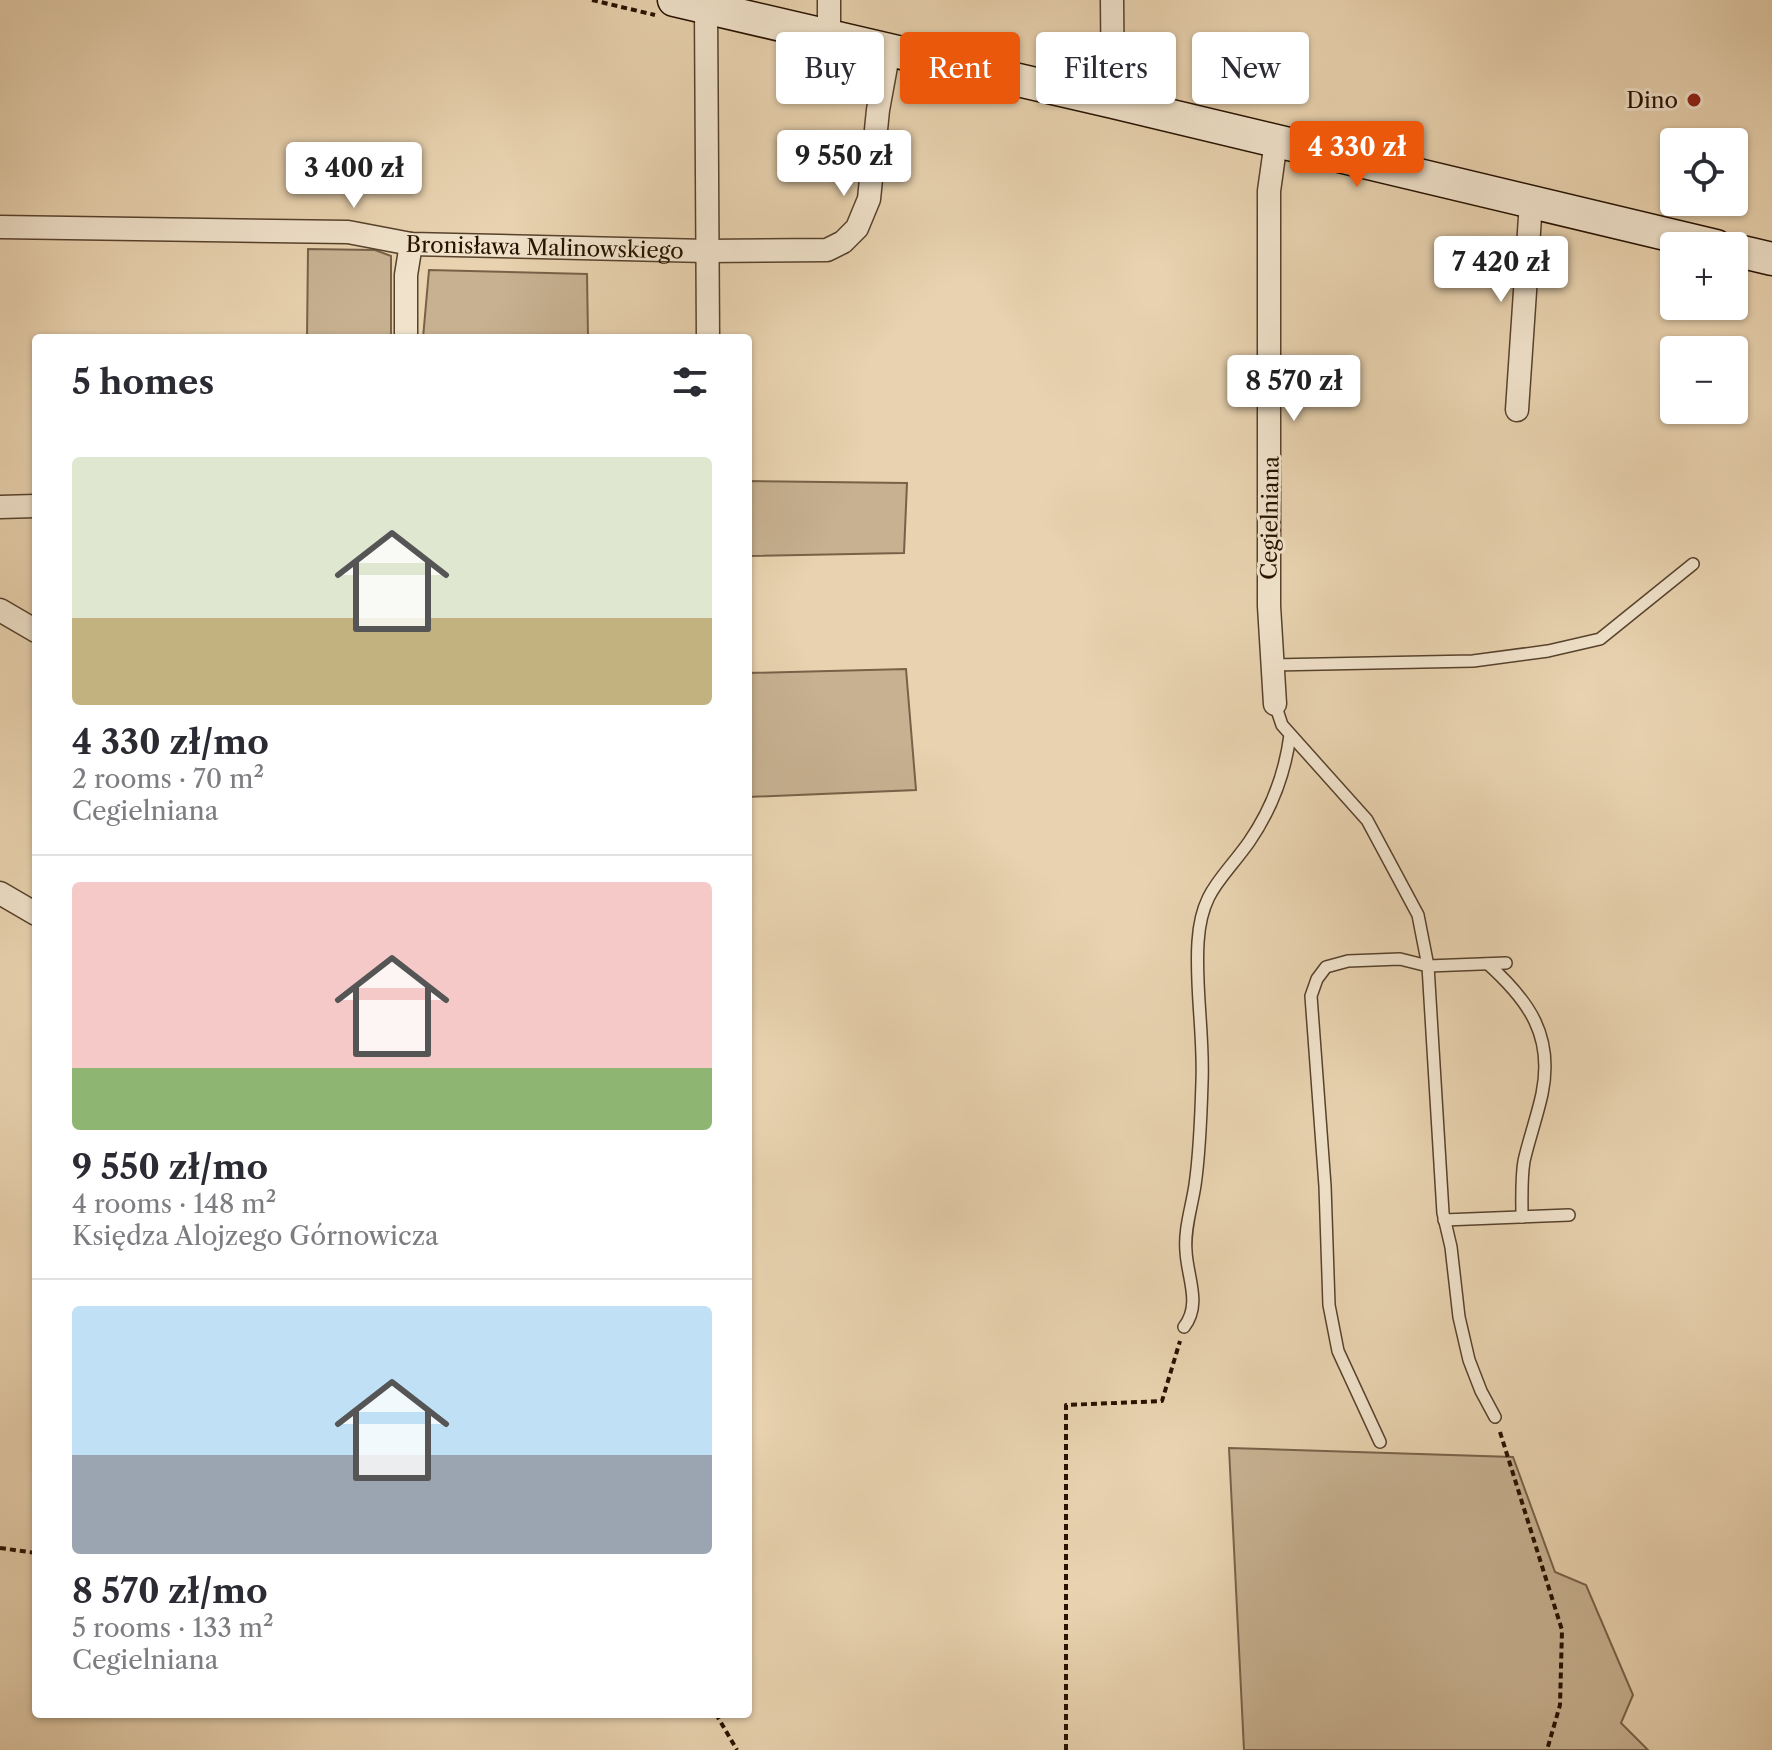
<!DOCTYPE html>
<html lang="en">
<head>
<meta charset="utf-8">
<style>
	:root { --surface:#fff; --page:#f7f7f7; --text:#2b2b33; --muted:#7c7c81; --line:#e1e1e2; --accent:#ea580c }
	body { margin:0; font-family:"Libre Caslon Text",serif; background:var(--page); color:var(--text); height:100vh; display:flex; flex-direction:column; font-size:30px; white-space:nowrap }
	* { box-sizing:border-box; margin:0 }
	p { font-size:26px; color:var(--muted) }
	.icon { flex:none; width:44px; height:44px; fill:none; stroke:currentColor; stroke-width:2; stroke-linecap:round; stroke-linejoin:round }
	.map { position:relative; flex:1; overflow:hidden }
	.panel { position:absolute; left:32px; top:334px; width:720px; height:1384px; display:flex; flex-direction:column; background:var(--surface); border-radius:8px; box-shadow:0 2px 6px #0004 }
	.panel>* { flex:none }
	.top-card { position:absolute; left:776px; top:32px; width:760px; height:72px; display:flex; gap:16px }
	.tools { position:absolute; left:1660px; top:128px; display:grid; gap:16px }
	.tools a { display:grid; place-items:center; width:88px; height:88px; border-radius:8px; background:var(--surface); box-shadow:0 2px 6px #0004; font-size:40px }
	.price { position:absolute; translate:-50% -68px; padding:0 18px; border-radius:8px; background:#fff; color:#222; font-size:26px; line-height:52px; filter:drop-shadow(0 2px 4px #0008) }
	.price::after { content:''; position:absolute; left:50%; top:48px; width:24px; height:18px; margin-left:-12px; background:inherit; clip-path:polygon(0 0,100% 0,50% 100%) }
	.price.selected { background:var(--accent); color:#fff }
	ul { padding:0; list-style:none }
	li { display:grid; align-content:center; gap:16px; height:424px; padding:0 40px }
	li+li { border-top:2px solid var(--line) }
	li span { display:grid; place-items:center; height:248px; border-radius:8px; color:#555 }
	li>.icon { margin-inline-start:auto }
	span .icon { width:144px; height:144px; fill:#fffc; stroke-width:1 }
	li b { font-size:34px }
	h2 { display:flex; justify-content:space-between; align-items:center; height:96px; padding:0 40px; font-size:34px }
	.chip { padding:0 28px; border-radius:8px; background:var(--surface); box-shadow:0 2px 6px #0004; font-size:28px; line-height:72px }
	.chip.selected { background:var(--accent); color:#fff }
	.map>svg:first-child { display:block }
</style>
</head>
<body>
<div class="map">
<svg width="1772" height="1750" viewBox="0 0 1772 1750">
	<rect width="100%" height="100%" fill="#e8d2af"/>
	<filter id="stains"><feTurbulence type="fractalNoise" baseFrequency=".0025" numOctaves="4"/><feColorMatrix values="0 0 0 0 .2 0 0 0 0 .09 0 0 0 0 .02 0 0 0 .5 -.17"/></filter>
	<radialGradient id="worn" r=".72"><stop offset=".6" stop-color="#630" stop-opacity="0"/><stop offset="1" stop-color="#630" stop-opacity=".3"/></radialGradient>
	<g fill="#c7b191" stroke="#776248" stroke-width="2">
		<polygon points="308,249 375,250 391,256 391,338 307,338"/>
		<polygon points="429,270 587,274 588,338 423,338"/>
		<polygon points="748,481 907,483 904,553 748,556"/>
		<polygon points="906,669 916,790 748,797 748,673"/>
		<polygon points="1229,1448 1513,1457 1555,1572 1586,1585 1633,1695 1621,1723 1648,1750 1244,1750"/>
	</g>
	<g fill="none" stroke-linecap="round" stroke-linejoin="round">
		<g stroke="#57422c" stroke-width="14">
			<g id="lane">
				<polyline points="1272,665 1473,661 1548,651 1600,639 1693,564"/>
				<polyline points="1275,704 1282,725 1367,820 1418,915 1428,966 1443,1213 1451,1247 1459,1317 1469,1360 1481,1391 1495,1417"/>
				<path d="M1488,964C1529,1001 1554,1036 1542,1094C1537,1117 1529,1139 1524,1161C1521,1179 1522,1199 1522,1217"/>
				<polyline points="1444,1220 1569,1215"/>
				<path d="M1184,1327C1202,1304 1187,1277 1186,1251C1184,1229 1192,1206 1195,1185C1200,1151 1201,1116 1202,1082C1204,1035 1195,988 1198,942C1201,891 1222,880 1249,842C1271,810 1285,774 1290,735"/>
				<polyline points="1380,1442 1338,1351 1329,1305 1325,1186 1311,996 1317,979 1326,967 1348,961 1400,959 1428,966 1506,963"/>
			</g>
		</g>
		<g stroke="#57422c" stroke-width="25">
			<g id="street">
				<polyline points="1112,0 1113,102"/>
				<polyline points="706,8 708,338"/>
				<polyline points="829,36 829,0"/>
				<path id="s1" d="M0,227L348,232L411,244L706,251L827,250L843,242L857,228L869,199L878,110L889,50"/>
				<polyline points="406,338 406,275 411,244"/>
				<polyline points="1517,410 1531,202"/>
				<polyline points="0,507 36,506"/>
				<polyline points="0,610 36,631"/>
				<polyline points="1275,704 1269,606 1269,191 1276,141"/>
				<polyline points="0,893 36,914"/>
			</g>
		</g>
		<g stroke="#271200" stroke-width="35">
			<g id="secondary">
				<polyline points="674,0 1113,102 1716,246"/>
				<polyline points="1734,250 1772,259"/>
			</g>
		</g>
		<g stroke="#271200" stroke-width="4" stroke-dasharray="6 4" stroke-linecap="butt">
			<polyline points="592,0 655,15"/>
			<polyline points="1500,1432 1562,1630 1560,1705 1547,1750"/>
			<polyline points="0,1548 36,1553"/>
			<polyline points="716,1714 737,1750"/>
			<polyline points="1066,1750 1066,1405 1162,1401 1180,1341"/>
		</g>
		<use href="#lane" stroke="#f0e2cb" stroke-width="11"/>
		<use href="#street" stroke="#f0e2cb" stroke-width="22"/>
		<use href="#secondary" stroke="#f0e2cb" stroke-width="32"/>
	</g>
	<circle fill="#8f2418" stroke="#f0e2cb" stroke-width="3" cx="1694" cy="100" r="8"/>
	<g text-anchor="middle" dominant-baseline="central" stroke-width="6" stroke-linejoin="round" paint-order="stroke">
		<g font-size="22" fill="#271200" stroke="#f0e2cb" text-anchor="end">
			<text x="1678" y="100">Dino</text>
		</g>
		<g font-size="22" fill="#271200" stroke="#f0e2cb">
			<text stroke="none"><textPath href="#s1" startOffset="546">Bronisława Malinowskiego</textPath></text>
			<text transform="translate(1270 518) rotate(-89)">Cegielniana</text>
		</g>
	</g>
	<rect width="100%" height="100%" filter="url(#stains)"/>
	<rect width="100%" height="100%" fill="url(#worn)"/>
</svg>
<div class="tools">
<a><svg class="icon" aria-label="locate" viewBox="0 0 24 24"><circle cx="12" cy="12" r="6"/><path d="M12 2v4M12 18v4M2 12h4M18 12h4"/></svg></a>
<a>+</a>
<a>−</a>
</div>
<b class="price selected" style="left:1357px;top:189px">4 330 zł</b>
<b class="price" style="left:844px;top:198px">9 550 zł</b>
<b class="price" style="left:354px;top:210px">3 400 zł</b>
<b class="price" style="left:1501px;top:304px">7 420 zł</b>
<b class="price" style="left:1294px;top:423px">8 570 zł</b>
<div class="top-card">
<a class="chip">Buy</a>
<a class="chip selected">Rent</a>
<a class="chip">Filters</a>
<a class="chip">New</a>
</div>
<section class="panel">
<h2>5 homes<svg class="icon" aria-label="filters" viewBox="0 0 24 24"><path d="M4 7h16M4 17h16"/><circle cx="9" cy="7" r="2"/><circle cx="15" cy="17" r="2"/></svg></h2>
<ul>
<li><span style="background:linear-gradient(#dfe7d0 65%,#c2b280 0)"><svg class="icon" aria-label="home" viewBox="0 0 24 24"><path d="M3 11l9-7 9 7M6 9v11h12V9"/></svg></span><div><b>4 330 zł/mo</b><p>2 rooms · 70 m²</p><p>Cegielniana</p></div></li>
<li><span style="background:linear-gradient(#f6c9c9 75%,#8fb573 0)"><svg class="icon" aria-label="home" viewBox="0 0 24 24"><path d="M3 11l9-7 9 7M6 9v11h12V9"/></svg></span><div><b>9 550 zł/mo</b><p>4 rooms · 148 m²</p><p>Księdza Alojzego Górnowicza</p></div></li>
<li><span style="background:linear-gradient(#bfe0f5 60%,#9aa5b1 0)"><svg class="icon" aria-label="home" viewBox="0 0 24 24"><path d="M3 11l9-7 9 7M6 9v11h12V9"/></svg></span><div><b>8 570 zł/mo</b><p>5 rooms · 133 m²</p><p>Cegielniana</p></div></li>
</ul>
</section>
</div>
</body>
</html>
